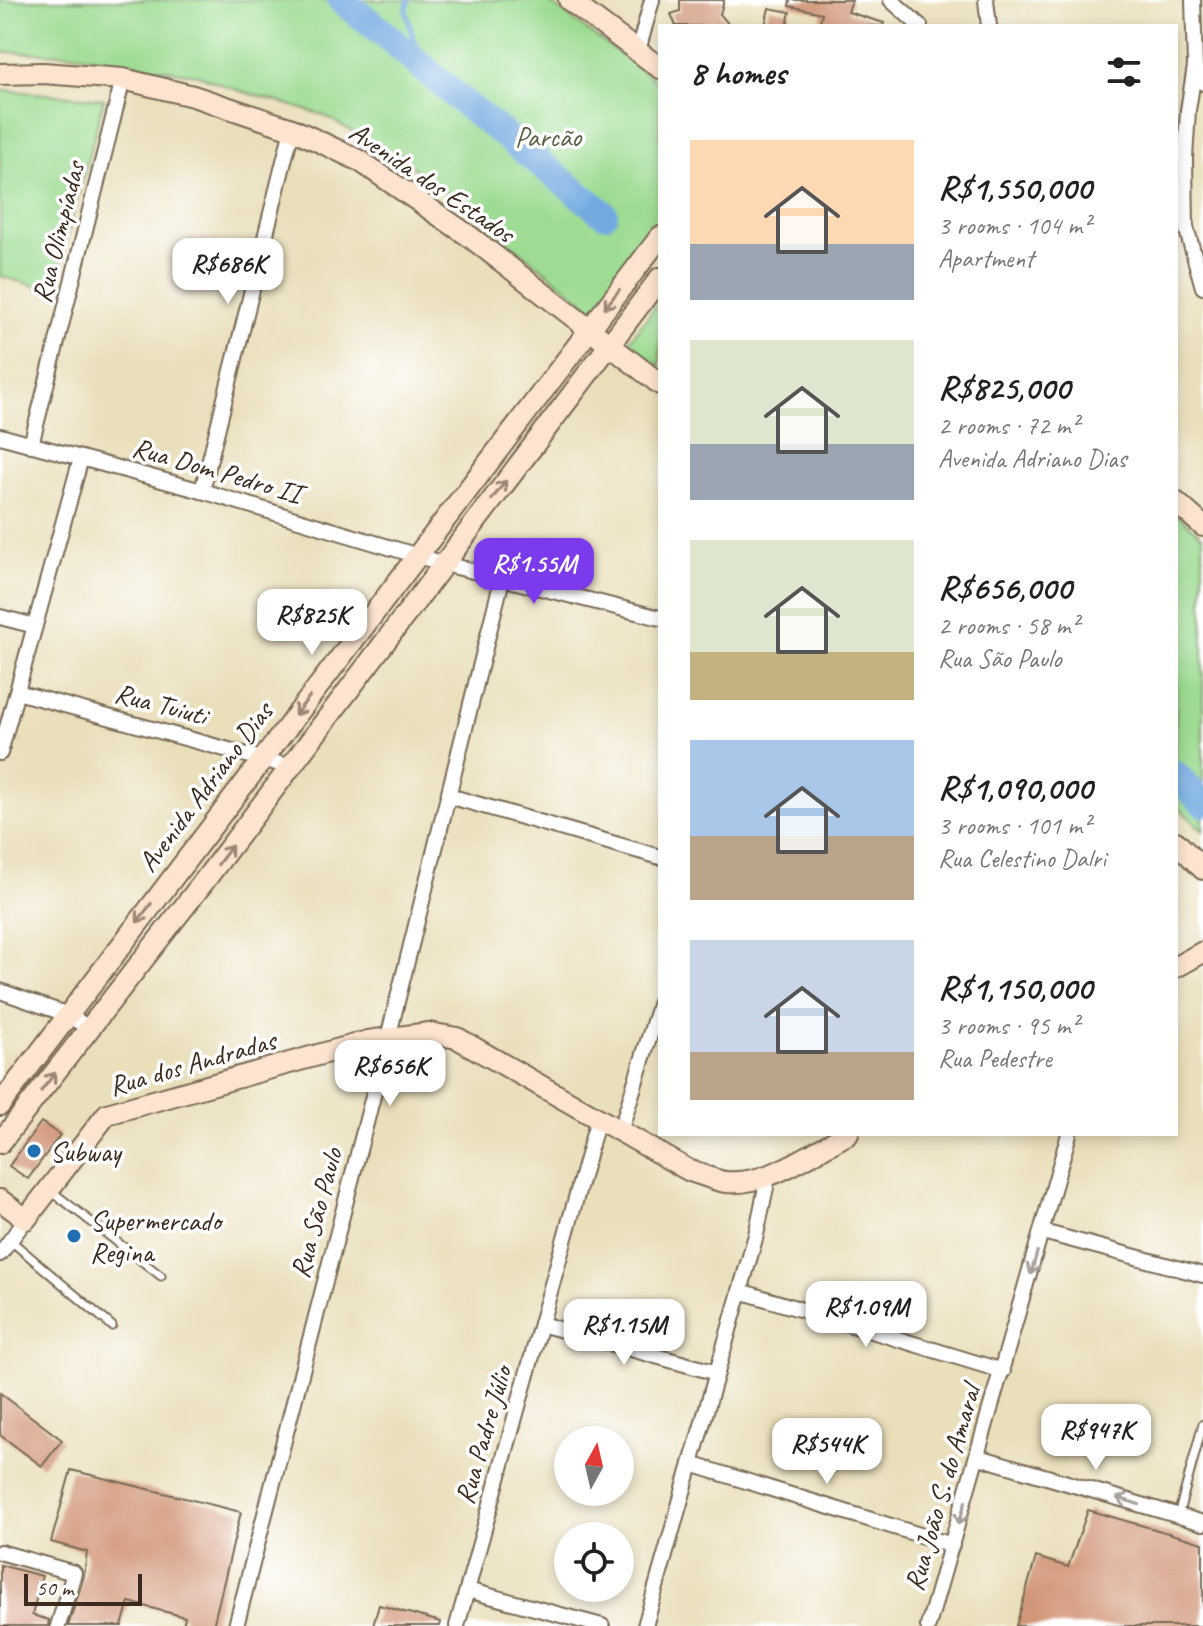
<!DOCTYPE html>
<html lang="en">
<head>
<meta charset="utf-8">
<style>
	:root { --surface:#fff; --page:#f2f2f2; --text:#222; --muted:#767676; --accent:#7c3aed }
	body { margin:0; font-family:Caveat,sans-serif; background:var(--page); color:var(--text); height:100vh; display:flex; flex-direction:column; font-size:30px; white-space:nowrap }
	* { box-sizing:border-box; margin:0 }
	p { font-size:26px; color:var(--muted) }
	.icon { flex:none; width:44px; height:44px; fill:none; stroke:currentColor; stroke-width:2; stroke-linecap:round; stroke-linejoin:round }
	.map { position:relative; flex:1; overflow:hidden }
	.drawer { position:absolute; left:658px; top:24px; width:520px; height:1112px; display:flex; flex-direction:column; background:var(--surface); border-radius:0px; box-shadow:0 4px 12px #0003 }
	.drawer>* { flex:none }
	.needle { width:52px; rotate:8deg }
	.fabs { position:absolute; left:554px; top:1426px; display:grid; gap:16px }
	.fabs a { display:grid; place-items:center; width:80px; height:80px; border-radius:50%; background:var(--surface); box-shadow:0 4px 12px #0003; font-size:40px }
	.scale { position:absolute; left:24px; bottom:20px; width:118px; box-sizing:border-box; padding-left:8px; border:4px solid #3b2a1e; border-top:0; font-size:22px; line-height:28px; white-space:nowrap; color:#3b2a1e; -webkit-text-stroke:6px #fff; paint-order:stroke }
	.price { position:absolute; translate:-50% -68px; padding:0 18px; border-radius:16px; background:#fff; color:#222; font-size:26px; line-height:52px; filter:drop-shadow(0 2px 4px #0008) }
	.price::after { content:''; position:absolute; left:50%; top:48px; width:24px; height:18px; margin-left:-12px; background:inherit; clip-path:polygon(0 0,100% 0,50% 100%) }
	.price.selected { background:var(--accent); color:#fff }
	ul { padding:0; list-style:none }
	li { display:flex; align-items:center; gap:24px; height:200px; padding:0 32px }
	li span { display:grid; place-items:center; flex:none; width:224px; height:160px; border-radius:0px; color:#555 }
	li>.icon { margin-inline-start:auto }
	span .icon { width:96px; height:96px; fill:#fffc; stroke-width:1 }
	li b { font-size:34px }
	h2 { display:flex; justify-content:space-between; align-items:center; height:96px; padding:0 32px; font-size:34px }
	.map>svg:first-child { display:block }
</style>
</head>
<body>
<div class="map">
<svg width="1203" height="1626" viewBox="0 0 1203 1626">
	<rect width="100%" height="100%" fill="#fff"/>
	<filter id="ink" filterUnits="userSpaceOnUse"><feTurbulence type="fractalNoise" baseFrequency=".0125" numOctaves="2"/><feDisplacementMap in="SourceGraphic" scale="16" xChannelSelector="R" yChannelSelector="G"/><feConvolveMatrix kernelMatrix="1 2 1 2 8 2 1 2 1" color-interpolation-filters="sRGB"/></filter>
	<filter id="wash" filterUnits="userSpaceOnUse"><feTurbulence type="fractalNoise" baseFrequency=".006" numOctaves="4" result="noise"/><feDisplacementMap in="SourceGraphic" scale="32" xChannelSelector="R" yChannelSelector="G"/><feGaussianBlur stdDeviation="1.8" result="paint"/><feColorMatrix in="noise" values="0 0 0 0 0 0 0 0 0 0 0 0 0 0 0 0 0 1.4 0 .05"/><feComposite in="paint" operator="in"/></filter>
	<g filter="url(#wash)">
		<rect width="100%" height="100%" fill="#eadfbb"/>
		<g fill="#9ddc92" stroke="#6c8358" stroke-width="2">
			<polygon points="0,0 546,0 660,84 660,223 595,310 406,162 323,115 234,89 198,75 74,54 0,52"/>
			<polygon points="0,90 104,99 53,291 0,276"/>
			<polygon points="660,300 660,366 628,343"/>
			<polygon points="1176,513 1203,537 1203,831 1176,805"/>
		</g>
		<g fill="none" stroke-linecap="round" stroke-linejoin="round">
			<polyline stroke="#71a9e0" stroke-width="5" points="409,0 406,10 420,65"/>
			<g stroke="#71a9e0" stroke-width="28">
				<polyline points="341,0 379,29 465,104 604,214"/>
				<polyline points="1176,775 1203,803"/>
			</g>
		</g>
		<g id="blocks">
			<g fill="#d29678">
				<polygon points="680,0 724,0 720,14 730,26 676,26 671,14 680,11"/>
				<polygon points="790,0 852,0 848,12 884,23 883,26 819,26 822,13 789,6"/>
				<polygon points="769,8 790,12 787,26 765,26"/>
				<polygon points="41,1122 60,1135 28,1179 9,1166"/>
				<polygon points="0,1393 62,1440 42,1466 0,1435"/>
				<polygon points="71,1470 241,1512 213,1626 183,1626 185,1617 129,1602 122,1626 68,1626 84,1576 87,1552 51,1542"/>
				<polygon points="1088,1510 1203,1543 1203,1626 1016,1626 1036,1557 1068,1567"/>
				<polygon points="0,1565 42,1576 32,1615 49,1620 48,1626 0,1626"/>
				<polygon points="379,1605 441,1622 440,1626 373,1626"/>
			</g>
		</g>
	</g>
	<g filter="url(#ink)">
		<use href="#blocks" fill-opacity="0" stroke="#786955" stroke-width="2"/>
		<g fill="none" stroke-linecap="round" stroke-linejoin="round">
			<g stroke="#786955" stroke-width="11">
				<g id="lane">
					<polyline points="50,1190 161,1276"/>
					<polyline points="10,1240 112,1326"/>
					<polyline points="1178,1516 1203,1424"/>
				</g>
			</g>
			<g stroke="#786955" stroke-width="18">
				<g id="street">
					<polyline points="891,0 920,26"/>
					<polyline points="986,0 989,26"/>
					<polyline points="1193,0 1195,66 1203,83"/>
					<polyline points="638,51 652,0"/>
					<polyline points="1195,66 1188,110 1185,158 1186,227 1203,287"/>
					<polyline points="0,436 202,491 445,564 660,618"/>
					<polyline points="31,445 123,79"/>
					<polyline points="202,491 292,129"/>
					<polyline points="0,617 35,626"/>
					<polyline points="17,692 291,767"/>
					<polyline points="0,753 81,458"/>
					<polyline points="449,796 660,857"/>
					<polyline points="0,991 66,1014 89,1028"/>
					<polyline points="620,1132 660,1002"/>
					<polyline points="1043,1232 1203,1275"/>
					<polyline points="0,1254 26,1219"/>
					<polyline points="740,1291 1003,1371"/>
					<polyline points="541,1324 717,1373"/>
					<polyline points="979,1457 1203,1523"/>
					<polyline points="691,1464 952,1545"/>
					<polyline points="0,1552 74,1573 58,1626"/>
					<polyline points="467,1590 602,1626"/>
					<polyline points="236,1626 388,1038 502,579"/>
					<polyline points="457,1626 598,1119"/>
					<polyline points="645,1626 756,1235 769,1173"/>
					<polyline points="928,1626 1069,1134"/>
				</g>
			</g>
			<g stroke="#786955" stroke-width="24">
				<g id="secondary">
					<polyline points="569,0 660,68"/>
					<polyline points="0,74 43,73 123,79 193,96 292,129 318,141 360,161 469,236 660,384"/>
					<polyline points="1176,502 1203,526"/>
					<polyline points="1176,842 1203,869"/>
					<polyline points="1176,967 1203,952"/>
					<polyline points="0,1105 660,237"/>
					<polyline points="0,1143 202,884 660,278"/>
					<path d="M0,1200L26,1219L107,1114L368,1041L429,1033L457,1038L690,1171C702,1174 715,1181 726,1182C769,1186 812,1152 848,1134"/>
				</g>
			</g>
			<use href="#lane" stroke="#fff" stroke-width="7"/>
			<use href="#street" stroke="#fff" stroke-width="14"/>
			<use href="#secondary" stroke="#fde4d0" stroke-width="20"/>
		</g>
		<defs><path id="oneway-shaft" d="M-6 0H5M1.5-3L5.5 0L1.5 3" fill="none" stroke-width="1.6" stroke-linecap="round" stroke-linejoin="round" transform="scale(2)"/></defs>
		<g stroke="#9c8777">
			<use href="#oneway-shaft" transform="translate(612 299) rotate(128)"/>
			<use href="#oneway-shaft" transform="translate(499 490) rotate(-53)"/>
			<use href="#oneway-shaft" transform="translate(302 706) rotate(128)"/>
			<use href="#oneway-shaft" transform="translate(225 855) rotate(-53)"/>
			<use href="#oneway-shaft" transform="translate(144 913) rotate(127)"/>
			<use href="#oneway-shaft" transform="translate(48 1082) rotate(-52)"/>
		</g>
		<g stroke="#a79f9a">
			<use href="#oneway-shaft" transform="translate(1034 1263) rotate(106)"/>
			<use href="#oneway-shaft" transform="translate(1128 1501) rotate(-163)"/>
			<use href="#oneway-shaft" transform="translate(962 1513) rotate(107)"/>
		</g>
	</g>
	<g fill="#1f6fb2" stroke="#fff" stroke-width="3">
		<circle cx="34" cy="1151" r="8"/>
		<circle cx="74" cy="1236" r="8"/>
	</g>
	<g text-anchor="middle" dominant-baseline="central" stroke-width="7" stroke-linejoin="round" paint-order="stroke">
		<g font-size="28" fill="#585f41" stroke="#fff">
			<text x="548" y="136">Parcão</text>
		</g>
		<g font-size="28" fill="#3b2a1e" stroke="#fff">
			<text transform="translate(432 182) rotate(34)">Avenida dos Estados</text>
			<text transform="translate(58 232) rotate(-76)">Rua Olimpíadas</text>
			<text transform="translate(217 470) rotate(16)">Rua Dom Pedro II</text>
			<text transform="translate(161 704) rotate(15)">Rua Tuiuti</text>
			<text transform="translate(205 787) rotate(-53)">Avenida Adriano Dias</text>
			<text transform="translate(192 1063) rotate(-16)">Rua dos Andradas</text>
			<text transform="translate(316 1213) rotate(-75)">Rua São Paulo</text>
			<text transform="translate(483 1435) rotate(-74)">Rua Padre Júlio</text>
			<text transform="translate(942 1488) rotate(-74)">Rua João S. do Amaral</text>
		</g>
		<g font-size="28" fill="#3b2a1e" stroke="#fff" text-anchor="start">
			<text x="50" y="1151">Subway</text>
			<text x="90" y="1220">Supermercado<tspan x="90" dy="32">Regina</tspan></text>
		</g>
	</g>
</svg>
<div class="fabs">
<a><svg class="needle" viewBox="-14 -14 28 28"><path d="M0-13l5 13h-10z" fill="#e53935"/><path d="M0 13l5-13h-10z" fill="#767676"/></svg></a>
<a><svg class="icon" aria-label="locate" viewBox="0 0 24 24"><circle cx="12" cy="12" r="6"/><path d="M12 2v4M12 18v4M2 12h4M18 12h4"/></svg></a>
</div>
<div class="scale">50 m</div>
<b class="price" style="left:228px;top:306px">R$686K</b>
<b class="price selected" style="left:534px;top:606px">R$1.55M</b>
<b class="price" style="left:312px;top:657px">R$825K</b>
<b class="price" style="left:390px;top:1108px">R$656K</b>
<b class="price" style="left:866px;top:1349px">R$1.09M</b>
<b class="price" style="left:624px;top:1367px">R$1.15M</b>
<b class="price" style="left:1096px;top:1472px">R$947K</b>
<b class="price" style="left:827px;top:1486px">R$544K</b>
<section class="drawer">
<h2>8 homes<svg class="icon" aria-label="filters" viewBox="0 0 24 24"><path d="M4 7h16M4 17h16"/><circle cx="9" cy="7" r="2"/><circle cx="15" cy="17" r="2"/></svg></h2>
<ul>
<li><span style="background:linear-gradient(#ffd9b3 65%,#9aa5b1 0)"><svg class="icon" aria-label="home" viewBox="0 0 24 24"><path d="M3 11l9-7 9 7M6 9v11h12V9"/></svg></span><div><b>R$1,550,000</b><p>3 rooms · 104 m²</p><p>Apartment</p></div></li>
<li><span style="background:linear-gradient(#dfe7d0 65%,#9aa5b1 0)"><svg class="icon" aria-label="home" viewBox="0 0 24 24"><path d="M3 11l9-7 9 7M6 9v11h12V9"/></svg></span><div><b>R$825,000</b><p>2 rooms · 72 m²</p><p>Avenida Adriano Dias</p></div></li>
<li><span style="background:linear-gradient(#dfe7d0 70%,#c2b280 0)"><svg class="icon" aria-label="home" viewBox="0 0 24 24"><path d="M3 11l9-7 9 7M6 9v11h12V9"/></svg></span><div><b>R$656,000</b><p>2 rooms · 58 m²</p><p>Rua São Paulo</p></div></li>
<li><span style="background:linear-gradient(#a9c7e8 60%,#b9a48a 0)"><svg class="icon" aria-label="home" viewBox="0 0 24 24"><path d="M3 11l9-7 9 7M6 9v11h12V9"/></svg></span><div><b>R$1,090,000</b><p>3 rooms · 101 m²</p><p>Rua Celestino Dalri</p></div></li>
<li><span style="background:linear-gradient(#c9d6e8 70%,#b9a48a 0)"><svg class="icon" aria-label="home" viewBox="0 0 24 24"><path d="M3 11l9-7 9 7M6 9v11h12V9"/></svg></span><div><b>R$1,150,000</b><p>3 rooms · 95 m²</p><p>Rua Pedestre</p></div></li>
</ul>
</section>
</div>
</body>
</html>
